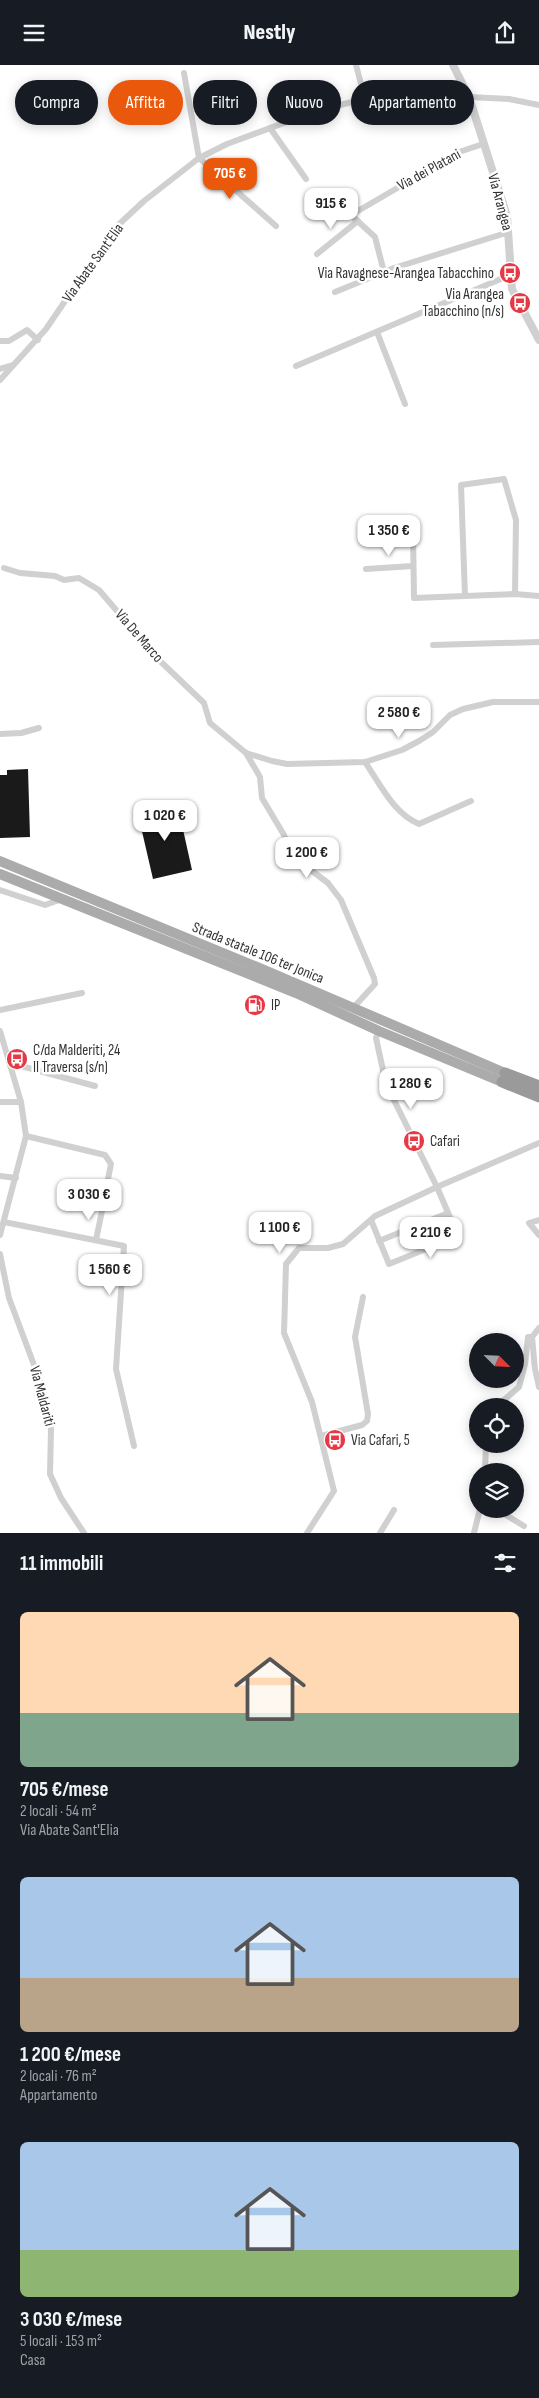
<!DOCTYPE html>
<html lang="it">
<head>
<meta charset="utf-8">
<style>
	:root { --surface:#171b24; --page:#20242c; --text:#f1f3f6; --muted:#9ea1a6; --accent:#ea580c }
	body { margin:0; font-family:"Sofia Sans Condensed",sans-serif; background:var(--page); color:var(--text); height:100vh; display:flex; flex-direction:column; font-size:19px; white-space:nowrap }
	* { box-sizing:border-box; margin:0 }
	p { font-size:16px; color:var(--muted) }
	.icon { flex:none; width:28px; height:28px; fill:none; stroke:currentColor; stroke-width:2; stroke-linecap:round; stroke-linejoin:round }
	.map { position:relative; height:1468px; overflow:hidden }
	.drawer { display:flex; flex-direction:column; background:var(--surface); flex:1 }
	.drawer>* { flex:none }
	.top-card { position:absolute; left:15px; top:15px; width:510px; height:45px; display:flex; gap:10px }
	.needle { width:32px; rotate:114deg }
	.buttons { position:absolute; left:469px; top:1268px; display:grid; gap:10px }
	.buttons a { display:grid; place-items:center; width:55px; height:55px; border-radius:50%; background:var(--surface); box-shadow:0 2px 12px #0003; font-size:25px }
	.price { position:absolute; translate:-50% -42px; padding:0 11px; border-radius:10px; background:#fff; color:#222; font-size:16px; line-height:32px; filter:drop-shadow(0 1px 2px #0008) }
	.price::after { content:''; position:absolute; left:50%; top:30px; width:15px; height:11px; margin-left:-8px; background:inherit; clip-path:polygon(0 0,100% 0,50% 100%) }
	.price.active { background:var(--accent); color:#fff }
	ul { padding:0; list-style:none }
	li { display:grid; align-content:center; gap:10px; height:265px; padding:0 20px }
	li span { display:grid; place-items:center; height:155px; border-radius:8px; color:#555 }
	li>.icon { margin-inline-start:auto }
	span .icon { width:90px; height:90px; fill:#fffc; stroke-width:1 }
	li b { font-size:21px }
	h2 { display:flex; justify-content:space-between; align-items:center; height:60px; padding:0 20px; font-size:21px }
	.chip { padding:0 18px; border-radius:22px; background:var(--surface); box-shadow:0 2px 12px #0003; font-size:18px; line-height:45px }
	.chip.active { background:var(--accent); color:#fff }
	header { display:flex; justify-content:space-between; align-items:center; height:65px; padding:0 20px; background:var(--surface); font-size:22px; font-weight:800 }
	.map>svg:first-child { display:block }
</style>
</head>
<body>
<header><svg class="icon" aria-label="menu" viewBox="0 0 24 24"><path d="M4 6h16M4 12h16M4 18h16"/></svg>Nestly<svg class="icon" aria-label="share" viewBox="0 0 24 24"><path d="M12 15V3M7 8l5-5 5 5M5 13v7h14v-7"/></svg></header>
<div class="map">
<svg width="539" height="1468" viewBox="0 0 539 1468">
	<rect width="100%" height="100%" fill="#fff"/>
	<g fill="#1a1a1a">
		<polygon points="28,704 30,772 0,773 0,710 7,710 7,705"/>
		<polygon points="178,742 192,805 153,814 138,749"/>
	</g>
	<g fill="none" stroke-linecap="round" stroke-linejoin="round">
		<g stroke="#d0d0d0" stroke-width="6">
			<polyline points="356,0 365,34"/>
			<polyline points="184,8 199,93 276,161"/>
			<polyline points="469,32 509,34 539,40"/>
			<polyline points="270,63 306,114"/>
			<polyline points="339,139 375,172 384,207"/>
			<polyline points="351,150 459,87 483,79"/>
			<polyline points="317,189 358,156"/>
			<polyline points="335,227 394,203 509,167"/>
			<polyline points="377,267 405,339"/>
			<polyline points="0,276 9,276 27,265 38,275"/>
			<polyline points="296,301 510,210"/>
			<polyline points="0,304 13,300"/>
			<polyline points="0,315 46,264 115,163 144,136 199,93 227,79 319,45 410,23 464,24"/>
			<polyline points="413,468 414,533 515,529 539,531"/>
			<polyline points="4,503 20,508 55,511 64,515 79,513 99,525 159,595 204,638 210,658 246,688 272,696 287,699 365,697 402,685 419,676 433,667 450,650 463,644 493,637 539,637"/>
			<polyline points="366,504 413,501"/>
			<polyline points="465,531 461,420 504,414 516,455 515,529"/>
			<polyline points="433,580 539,577"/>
			<polyline points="0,669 21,668 39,663"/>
			<polyline points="246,688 260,712 262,733 284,770 291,790 328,818 341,835 374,913 375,919 353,943"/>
			<path d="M365,697C380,719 394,749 419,759L471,736"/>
			<polyline points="0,825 45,840 62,834"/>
			<polyline points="0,945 82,928"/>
			<polyline points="0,966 21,1037 26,1071 0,1170"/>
			<polyline points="10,998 95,1021"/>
			<polyline points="0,1037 21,1037"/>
			<polyline points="26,1071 105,1090 111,1099 105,1129"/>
			<polyline points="0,1111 16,1113"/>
			<polyline points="371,1155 389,1199 458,1171 437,1122 386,1019 376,973 379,966"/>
			<polyline points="539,1155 529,1158 539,1170"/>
			<polyline points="4,1157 124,1181 116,1304 134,1381"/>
			<polyline points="96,1175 103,1141"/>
			<polyline points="379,1176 448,1148"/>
			<polyline points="0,1189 9,1233 43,1324 51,1364 50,1409 61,1433 84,1468"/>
			<polyline points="539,1263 532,1272 535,1304 539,1322"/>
			<polyline points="497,1341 519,1322 525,1299 528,1272 532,1272"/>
			<polyline points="321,1371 362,1360 367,1356 368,1349 355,1272 363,1232"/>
			<polyline points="485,1406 486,1379"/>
			<polyline points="496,1444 524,1461"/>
			<polyline points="307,1468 334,1426 312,1337 284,1268 286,1199 299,1183 328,1183 343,1179 375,1151 437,1122 539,1078"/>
			<polyline points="380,1468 394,1445"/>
			<polyline points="474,1468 480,1444"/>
		</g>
		<polyline stroke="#d0d0d0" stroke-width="8" points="453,0 469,32 507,151 512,224 539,275"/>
		<g stroke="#ababab" stroke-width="10">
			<polyline points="0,796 274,909 505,1008"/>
			<polyline points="0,809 296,928 379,966 502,1017"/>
		</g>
		<g stroke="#9a9a9a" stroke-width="11">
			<polyline points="505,1008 539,1021"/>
			<polyline points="502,1017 539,1032"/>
		</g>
	</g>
	<defs>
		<g id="bus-disc" transform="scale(1.125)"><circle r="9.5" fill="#e63946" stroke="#fff"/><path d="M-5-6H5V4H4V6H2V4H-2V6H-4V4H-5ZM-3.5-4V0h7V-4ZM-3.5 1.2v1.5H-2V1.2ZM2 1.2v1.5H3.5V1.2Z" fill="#fff"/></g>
		<g id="fuel-disc" transform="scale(1.125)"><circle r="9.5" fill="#e63946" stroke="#fff"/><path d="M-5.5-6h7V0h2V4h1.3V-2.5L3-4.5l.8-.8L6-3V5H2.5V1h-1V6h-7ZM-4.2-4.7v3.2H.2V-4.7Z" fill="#fff"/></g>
	</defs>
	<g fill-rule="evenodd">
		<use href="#bus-disc" x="510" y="208"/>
		<use href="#bus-disc" x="520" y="238"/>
		<use href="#fuel-disc" x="255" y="940"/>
		<use href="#bus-disc" x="17" y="994"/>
		<use href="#bus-disc" x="414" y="1076"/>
		<use href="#bus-disc" x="335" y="1375"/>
	</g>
	<g text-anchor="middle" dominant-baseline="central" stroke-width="5" stroke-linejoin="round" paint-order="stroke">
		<g font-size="15" fill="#333" stroke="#fff">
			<text transform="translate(429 105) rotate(-29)">Via dei Platani</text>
			<text transform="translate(500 137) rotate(75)">Via Arangea</text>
			<text transform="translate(93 198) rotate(-54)">Via Abate Sant'Elia</text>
			<text transform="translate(139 571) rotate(49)">Via De Marco</text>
			<text transform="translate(258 888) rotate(22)">Strada statale 106 ter Jonica</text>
			<text transform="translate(42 1331) rotate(75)">Via Maldariti</text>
		</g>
		<g font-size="15" fill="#333" stroke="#fff" text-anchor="start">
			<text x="494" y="208" text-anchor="end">Via Ravagnese-Arangea Tabacchino</text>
			<text x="504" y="229" text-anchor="end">Via Arangea<tspan x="504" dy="17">Tabacchino (n/s)</tspan></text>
			<text x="271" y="940">IP</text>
			<text x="33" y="985">C/da Malderiti, 24<tspan x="33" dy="17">II Traversa (s/n)</tspan></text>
			<text x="430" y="1076">Cafari</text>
			<text x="351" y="1375">Via Cafari, 5</text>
		</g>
	</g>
</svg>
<div class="buttons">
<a><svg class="needle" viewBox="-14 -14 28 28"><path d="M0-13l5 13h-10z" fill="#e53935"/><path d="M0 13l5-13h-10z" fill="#9ea1a6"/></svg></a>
<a><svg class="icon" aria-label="locate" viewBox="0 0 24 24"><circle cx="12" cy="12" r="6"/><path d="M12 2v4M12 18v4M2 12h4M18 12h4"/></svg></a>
<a><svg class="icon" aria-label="layers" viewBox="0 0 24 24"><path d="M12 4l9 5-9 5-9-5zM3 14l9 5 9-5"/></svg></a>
</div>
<b class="price active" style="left:230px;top:135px">705 €</b>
<b class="price" style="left:331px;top:165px">915 €</b>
<b class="price" style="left:389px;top:492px">1 350 €</b>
<b class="price" style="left:399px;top:674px">2 580 €</b>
<b class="price" style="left:165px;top:777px">1 020 €</b>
<b class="price" style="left:307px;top:814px">1 200 €</b>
<b class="price" style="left:411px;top:1045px">1 280 €</b>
<b class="price" style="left:89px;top:1156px">3 030 €</b>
<b class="price" style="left:280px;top:1189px">1 100 €</b>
<b class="price" style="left:431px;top:1194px">2 210 €</b>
<b class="price" style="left:110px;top:1231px">1 560 €</b>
<div class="top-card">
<a class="chip">Compra</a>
<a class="chip active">Affitta</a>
<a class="chip">Filtri</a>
<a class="chip">Nuovo</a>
<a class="chip">Appartamento</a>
</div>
</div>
<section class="drawer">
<h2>11 immobili<svg class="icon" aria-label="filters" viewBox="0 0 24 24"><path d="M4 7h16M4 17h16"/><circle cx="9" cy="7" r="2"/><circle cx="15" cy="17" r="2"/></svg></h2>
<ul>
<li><span style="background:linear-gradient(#ffd9b3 65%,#7fa58c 0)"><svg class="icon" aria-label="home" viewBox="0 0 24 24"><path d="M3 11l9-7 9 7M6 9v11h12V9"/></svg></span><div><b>705 €/mese</b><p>2 locali · 54 m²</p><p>Via Abate Sant'Elia</p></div></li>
<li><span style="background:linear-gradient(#a9c7e8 65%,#b9a48a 0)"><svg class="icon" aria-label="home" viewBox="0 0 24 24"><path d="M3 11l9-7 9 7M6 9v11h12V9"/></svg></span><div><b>1 200 €/mese</b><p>2 locali · 76 m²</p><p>Appartamento</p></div></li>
<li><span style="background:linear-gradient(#a9c7e8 70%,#8fb573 0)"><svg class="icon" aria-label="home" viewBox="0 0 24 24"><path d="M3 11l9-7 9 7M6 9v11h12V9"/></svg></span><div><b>3 030 €/mese</b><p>5 locali · 153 m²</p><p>Casa</p></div></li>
</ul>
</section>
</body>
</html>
